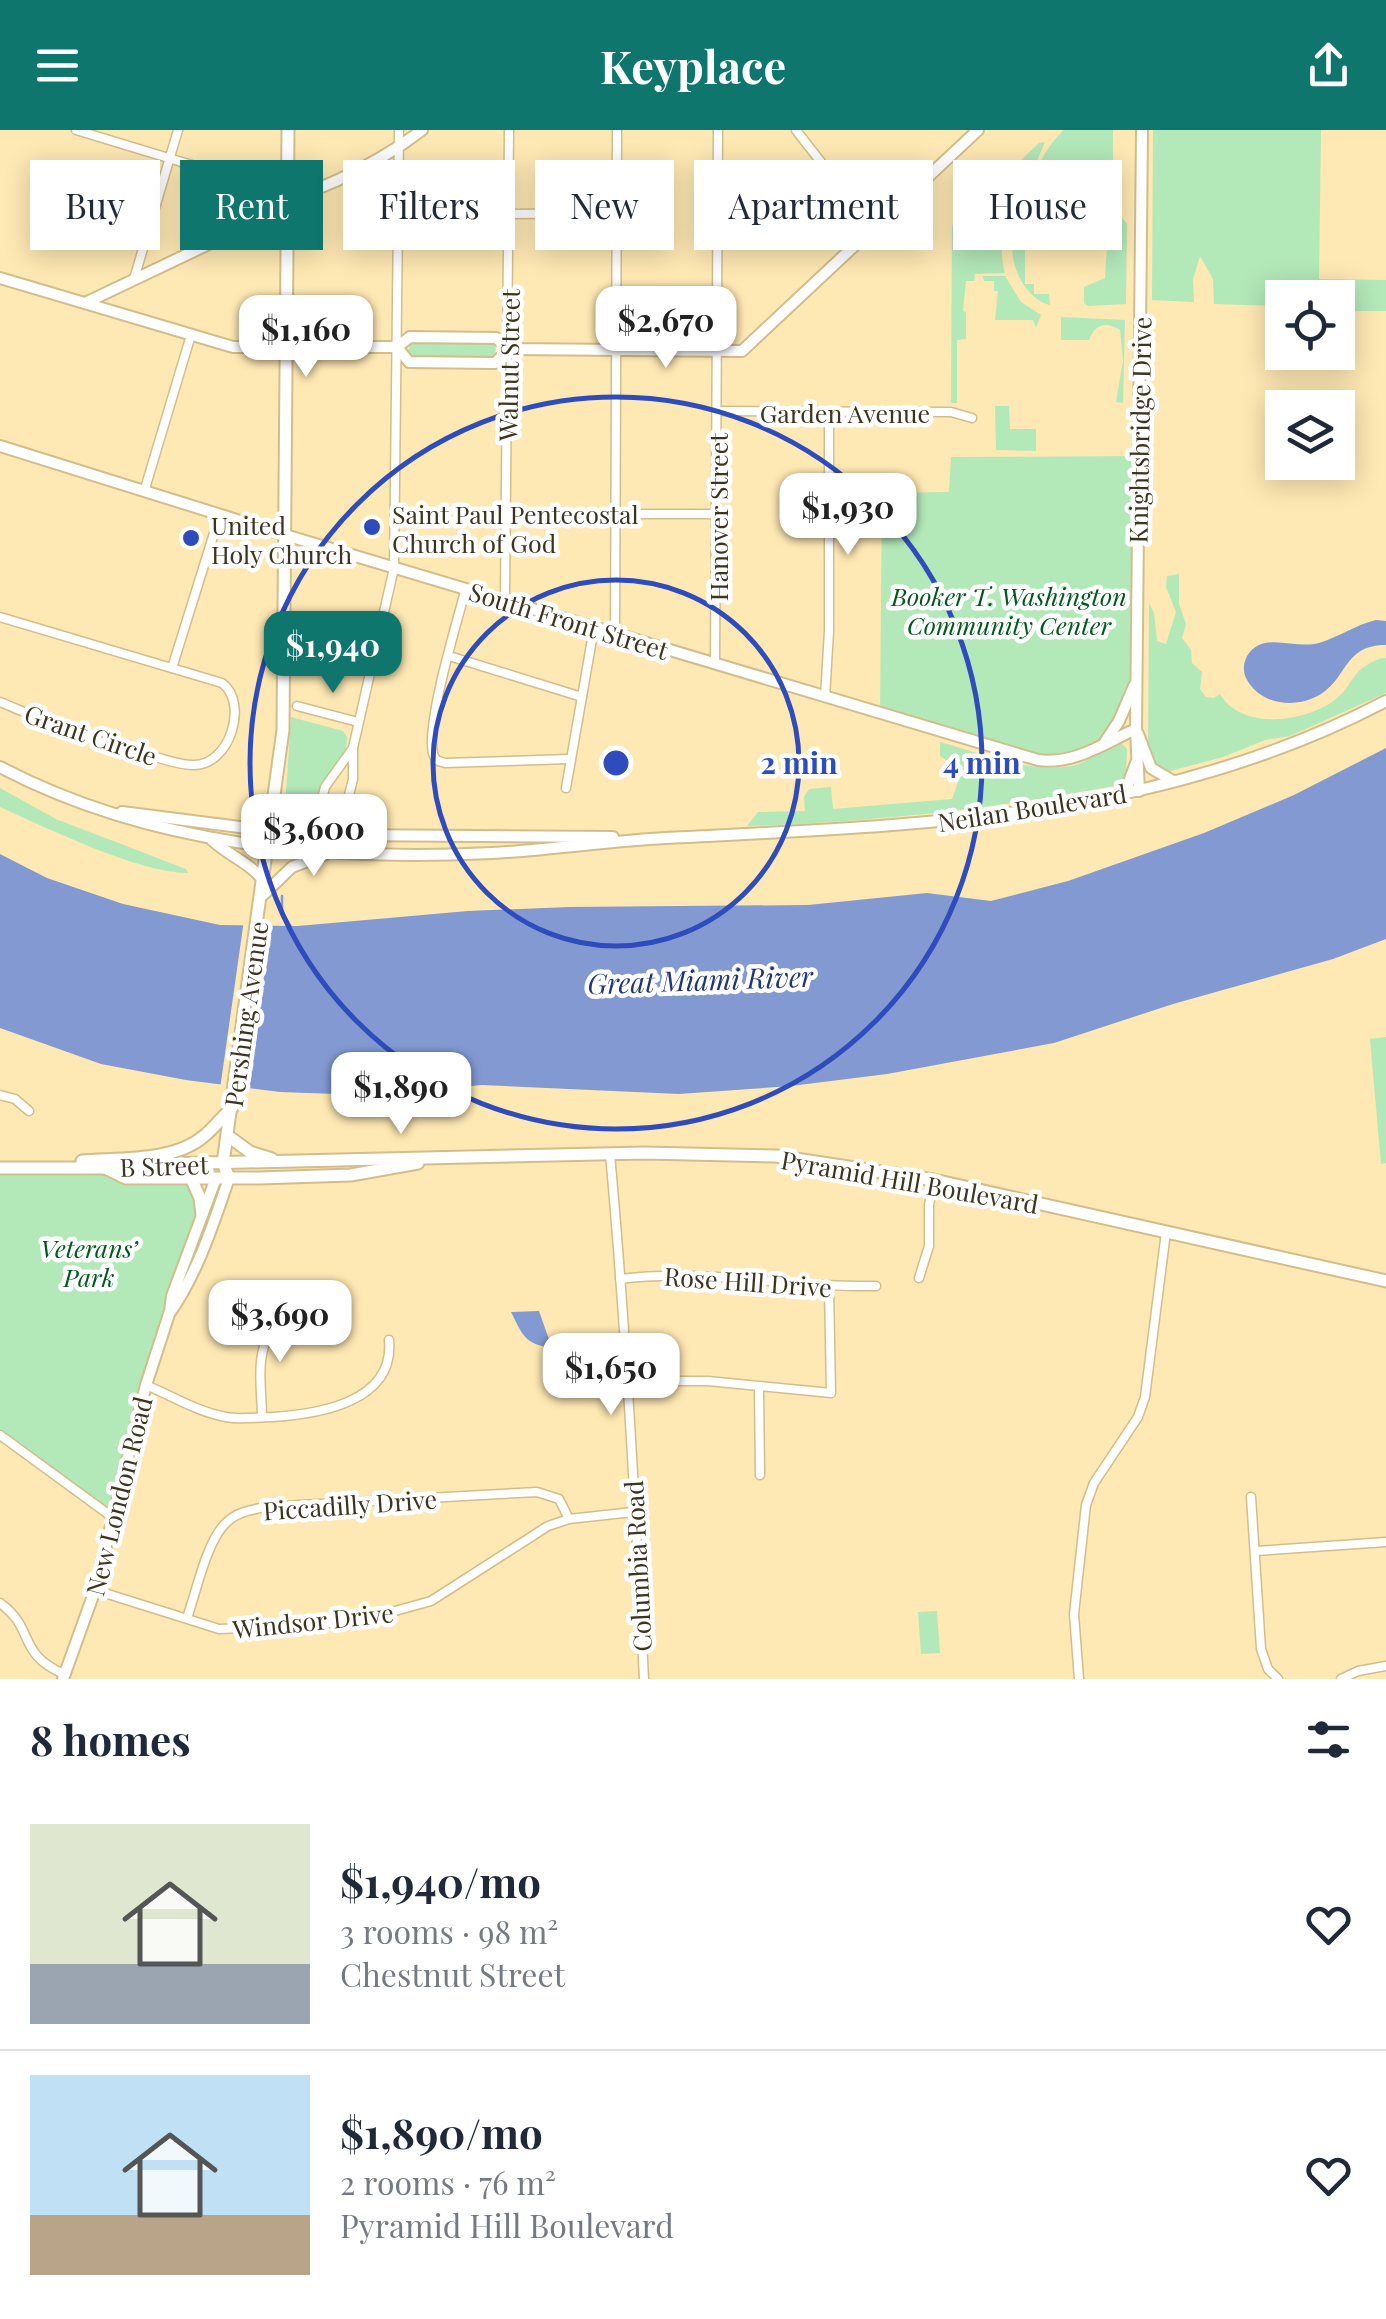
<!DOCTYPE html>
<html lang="en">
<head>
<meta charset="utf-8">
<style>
	:root { --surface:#fff; --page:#f6f6f7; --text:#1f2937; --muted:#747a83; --line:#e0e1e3; --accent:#0f766e }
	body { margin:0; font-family:"Playfair Display",serif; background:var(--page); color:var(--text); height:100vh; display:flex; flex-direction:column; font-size:38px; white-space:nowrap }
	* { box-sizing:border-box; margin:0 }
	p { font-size:32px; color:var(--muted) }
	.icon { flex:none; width:55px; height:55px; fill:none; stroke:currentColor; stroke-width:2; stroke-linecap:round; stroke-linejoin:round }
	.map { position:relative; height:1549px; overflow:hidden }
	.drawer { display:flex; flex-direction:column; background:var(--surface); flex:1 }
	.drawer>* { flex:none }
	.top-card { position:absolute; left:30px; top:30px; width:1328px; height:90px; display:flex; gap:20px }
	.buttons { position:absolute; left:1265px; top:150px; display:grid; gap:20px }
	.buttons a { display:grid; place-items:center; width:90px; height:90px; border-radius:0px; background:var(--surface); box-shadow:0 5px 25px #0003; font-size:50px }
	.price { position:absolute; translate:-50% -85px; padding:0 22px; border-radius:20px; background:#fff; color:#222; font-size:32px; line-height:65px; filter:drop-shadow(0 2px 5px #0008) }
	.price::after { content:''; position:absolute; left:50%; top:60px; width:30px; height:22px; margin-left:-15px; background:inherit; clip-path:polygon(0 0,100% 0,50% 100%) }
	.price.active { background:var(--accent); color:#fff }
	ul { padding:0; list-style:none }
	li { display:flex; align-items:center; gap:30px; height:250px; padding:0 30px }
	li+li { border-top:2px solid var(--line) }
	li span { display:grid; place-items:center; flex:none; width:280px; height:200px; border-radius:0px; color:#555 }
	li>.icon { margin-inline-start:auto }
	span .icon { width:120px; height:120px; fill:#fffc; stroke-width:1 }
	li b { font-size:42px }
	h2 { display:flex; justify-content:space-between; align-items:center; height:120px; padding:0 30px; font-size:42px }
	.tag { padding:0 35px; border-radius:0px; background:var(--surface); box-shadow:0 5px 25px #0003; font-size:35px; line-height:90px }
	.tag.active { background:var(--accent); color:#fff }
	header { display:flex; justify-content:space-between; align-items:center; height:130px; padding:0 30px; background:var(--accent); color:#fff; font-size:45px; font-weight:700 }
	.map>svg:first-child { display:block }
</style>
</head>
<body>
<header><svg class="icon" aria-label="menu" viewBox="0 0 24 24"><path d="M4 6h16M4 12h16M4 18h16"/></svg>Keyplace<svg class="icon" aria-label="share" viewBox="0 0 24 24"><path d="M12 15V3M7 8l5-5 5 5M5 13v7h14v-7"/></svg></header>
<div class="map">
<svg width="1386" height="1549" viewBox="0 0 1386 1549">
	<rect width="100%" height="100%" fill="#fee8b3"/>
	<g fill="#b3e8b8">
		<path d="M1064,0H1113V63L1033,64C1033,39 1047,16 1064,0Z"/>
		<polygon points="1153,0 1321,0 1319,149 1386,150 1386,181 1338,181 1338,168 1282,168 1282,176 1214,174 1213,149 1200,126 1193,150 1194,172 1152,170"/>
		<path d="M1045,12L1027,54L1028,79C1001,88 998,119 1005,143L975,144L974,151H966L963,181L966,182V209L957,210V273H951L952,96L1039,13Z"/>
		<path d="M1032,88V94L1025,95V154H1034V164H1049L1050,175C1017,168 994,102 1032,88Z"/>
		<polygon points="1109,88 1122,88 1127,94 1126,174 1088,176 1084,173 1084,157 1105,148"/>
		<polygon points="983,146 1005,146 1021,172 1041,185 1036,197 1033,190 995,190 998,161 994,161 994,151 984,151"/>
		<path d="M1061,187L1125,190L1123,273L1116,272L1123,231L1120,200C1106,191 1095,194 1089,210H1061Z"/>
		<polygon points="411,212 493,212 496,219 492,229 411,229 407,224"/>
		<polygon points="995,276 1009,276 1010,299 1036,299 1036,321 996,320"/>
		<polygon points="1139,326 1136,551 1105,612 1053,632 880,585 882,363 949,362 951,327"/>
		<path d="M1179,444V474L1186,494L1182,508L1191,520L1192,533L1202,542L1200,559L1206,567L1214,568L1220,564C1241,600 1301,593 1332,572C1356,556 1347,540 1382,528H1386V563L1290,606L1265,610L1223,627L1163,643L1148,627L1149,473L1154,483L1157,511L1166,514L1176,482L1166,457L1167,446Z"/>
		<path d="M291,587L343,601L347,607C349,643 304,649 325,685L285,677Z"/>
		<path d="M940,612C981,623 1029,644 1072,636C1090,633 1104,615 1121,613L1127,619L1126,647L1119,655C995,679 872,692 747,696L758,682L805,681L804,667L809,659L831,657L833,679L952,669L962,641L940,626Z"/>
		<path d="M0,658L56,689L186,739L188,743C139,743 47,698 0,677Z"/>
		<polygon points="1386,907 1386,1033 1381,1034 1370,909"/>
		<polygon points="62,1037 116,1045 191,1048 202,1073 172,1166 115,1389 0,1305 0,1038"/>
		<polygon points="937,1481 940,1523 921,1524 918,1482"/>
	</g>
	<g fill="#8399d2">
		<path d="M1376,490L1386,491V515C1344,515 1348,547 1321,564C1297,579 1260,576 1246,548C1243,541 1243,534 1247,526C1263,500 1294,520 1319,513C1339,507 1355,495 1376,490Z"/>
		<polygon points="1386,618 1386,809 1333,829 1173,874 1054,913 887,944 791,956 679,964 482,955 363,965 280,962 186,950 101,934 0,898 0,724 47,748 123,774 220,795 298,796 468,781 569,777 808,775 927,763 991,771 1068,751 1204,703 1294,665"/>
		<path d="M539,1181L552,1218C525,1214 523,1206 511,1182Z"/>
	</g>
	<polygon fill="#fee8b3" points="244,790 272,791 247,963 220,959"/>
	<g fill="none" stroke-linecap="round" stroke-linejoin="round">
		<polyline stroke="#8399d2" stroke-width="2.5" points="282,766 282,782 291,797"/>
		<g stroke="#d3bd8a" stroke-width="11">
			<g id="minor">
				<polyline points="76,0 274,60 288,70"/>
				<polyline points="796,0 873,99"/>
				<polyline points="509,84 616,83"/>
				<polyline points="134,149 178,0"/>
				<polyline points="717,281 951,282 972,288"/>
				<polyline points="144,362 191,205"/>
				<polyline points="615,384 717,384"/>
				<path d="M466,458C457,492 426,593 433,623C435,631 438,631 445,633L569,629"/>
				<polyline points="505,470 509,0"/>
				<path d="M0,487L222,553C249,573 230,636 193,635C180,635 167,630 155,627C101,615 51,593 0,572"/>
				<polyline points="615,503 617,0"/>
				<polyline points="449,526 582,567"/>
				<polyline points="715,534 718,0"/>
				<polyline points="172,538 220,384"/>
				<polyline points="825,567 829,501 829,282"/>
				<polyline points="297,576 358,592"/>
				<polyline points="353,618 353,649 348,669 337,676 326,673 323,665 325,657 353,618 394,438 399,0"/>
				<polyline points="566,658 594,498"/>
				<polyline points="0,965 15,969 29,981"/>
				<path d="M610,1024C626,1199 635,1374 644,1549"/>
				<polyline points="919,1148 929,1116 929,1075 934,1050"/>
				<path d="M620,1149C705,1138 790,1158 876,1156"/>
				<polyline points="628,1251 708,1251 831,1263 829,1157"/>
				<path d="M146,1255C172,1266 198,1282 226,1287C241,1290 257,1287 273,1287C319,1284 395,1272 389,1210"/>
				<polyline points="759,1258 760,1345"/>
				<path d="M262,1287C261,1241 251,1206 296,1179"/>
				<polyline points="0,1305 115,1389"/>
				<polyline points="1251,1367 1261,1519 1268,1539 1278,1549"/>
				<polyline points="1256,1421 1386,1412"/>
				<polyline points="95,1460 219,1499 312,1495 370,1488 431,1471 548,1396 569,1389 633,1382"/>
				<path d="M0,1473C36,1499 16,1523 64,1544"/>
				<path d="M187,1488C196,1463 207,1409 227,1392C237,1382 251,1380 264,1377L537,1362L559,1369L569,1389"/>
				<polyline points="1079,1549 1074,1484 1086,1375 1094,1353 1138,1287 1145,1267 1166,1102"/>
				<polyline points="1341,1549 1358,1541 1386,1536"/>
			</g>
		</g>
		<g stroke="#d3bd8a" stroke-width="14">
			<g id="tertiary">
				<polyline points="0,148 233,217 397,217 410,207 496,208 509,219 742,221 978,0"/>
				<path d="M85,173L274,83C292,67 316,60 338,50C368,36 396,20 422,0"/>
				<polyline points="397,217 409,232 495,233 509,219"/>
				<path d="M0,316L285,405L1038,630C1075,635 1104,613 1136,599"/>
				<polyline points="1138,604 1151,638 1173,651"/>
				<polyline points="1105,612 1119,591 1134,556"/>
				<path d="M0,637C151,716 325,731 492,723C550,720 608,711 666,708C917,695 1157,691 1386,571"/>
				<polyline points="1139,661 1136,599 1142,0"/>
				<polyline points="1124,665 1136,633"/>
				<polyline points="122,682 271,701 342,705 613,707"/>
				<path d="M212,710C229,726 249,732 264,751"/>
				<polyline points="262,766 292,737 326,724"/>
				<path d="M171,1181C198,1142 214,1092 229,1048"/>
				<polyline points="63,1549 95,1460 146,1255 170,1181 172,1166 216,1048"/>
			</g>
		</g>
		<g stroke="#d3bd8a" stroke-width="15">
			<g id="secondary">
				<polyline points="228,1006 250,1022 272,1029"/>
				<path d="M82,1031C120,1028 174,1032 204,1006C214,998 222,987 232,978"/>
				<polyline points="0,1038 105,1038 118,1035 645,1023 776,1026 934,1050 1386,1151"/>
				<polyline points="105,1038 126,1048 259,1048 351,1045 418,1033"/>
				<polyline points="191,1048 200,1068 202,1085"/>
				<polyline points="229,1048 223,1033 283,600 288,0"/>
			</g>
		</g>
		<use href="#minor" stroke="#fff" stroke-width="8"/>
		<use href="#tertiary" stroke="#fff" stroke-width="10"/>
		<use href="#secondary" stroke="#fff" stroke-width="11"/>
	</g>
	<g fill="none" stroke="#2f4cbd" stroke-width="5">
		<circle cx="616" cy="633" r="183"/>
		<circle cx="616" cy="633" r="366"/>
	</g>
	<g fill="#2f4cbd" stroke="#fff" stroke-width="4">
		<circle cx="372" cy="397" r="10"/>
		<circle cx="191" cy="408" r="10"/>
	</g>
	<g text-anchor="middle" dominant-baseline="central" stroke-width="9" stroke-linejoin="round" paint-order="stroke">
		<g font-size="25" fill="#3d341f" stroke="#fff">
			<text transform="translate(508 235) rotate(-89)">Walnut Street</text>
			<text x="845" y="282">Garden Avenue</text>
			<text transform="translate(1139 300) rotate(-89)">Knightsbridge Drive</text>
			<text transform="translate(717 387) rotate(-90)">Hanover Street</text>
			<text transform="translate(569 490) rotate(17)">South Front Street</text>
			<text transform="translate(91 604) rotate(19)">Grant Circle</text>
			<text transform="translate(1032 677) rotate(-9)">Neilan Boulevard</text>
			<text transform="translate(245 884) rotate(-82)">Pershing Avenue</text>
			<text transform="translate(164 1035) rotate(-2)">B Street</text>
			<text transform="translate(910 1051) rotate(10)">Pyramid Hill Boulevard</text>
			<text transform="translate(748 1151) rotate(4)">Rose Hill Drive</text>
			<text transform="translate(118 1366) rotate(-76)">New London Road</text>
			<text transform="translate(350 1374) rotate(-4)">Piccadilly Drive</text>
			<text transform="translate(637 1436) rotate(-93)">Columbia Road</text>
			<text transform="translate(313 1490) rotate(-6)">Windsor Drive</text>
		</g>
		<g font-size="25" fill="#3d341f" stroke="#fff" text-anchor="start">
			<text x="392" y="383">Saint Paul Pentecostal<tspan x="392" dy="29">Church of God</tspan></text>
			<text x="211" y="394">United<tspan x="211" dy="29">Holy Church</tspan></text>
		</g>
		<g font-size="25" font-style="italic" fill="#00581d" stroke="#fff">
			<text x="1009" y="465">Booker T. Washington<tspan x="1009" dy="29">Community Center</tspan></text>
			<text x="89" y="1117">Veterans’<tspan x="89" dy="29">Park</tspan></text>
		</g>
		<g font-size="28" font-style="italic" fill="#213579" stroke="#fff">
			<text transform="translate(700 849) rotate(-2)">Great Miami River</text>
		</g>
	</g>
	<circle cx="616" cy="633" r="15" fill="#2f4cbd" stroke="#fff" stroke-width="5"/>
	<g font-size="30" text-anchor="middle" font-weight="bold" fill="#2f4cbd" stroke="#fff" stroke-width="9" stroke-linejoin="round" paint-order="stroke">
		<text x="799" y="644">2 min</text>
		<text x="982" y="644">4 min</text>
	</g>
</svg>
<div class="buttons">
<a><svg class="icon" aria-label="locate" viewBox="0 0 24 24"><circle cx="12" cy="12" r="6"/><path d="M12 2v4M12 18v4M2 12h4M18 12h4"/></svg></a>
<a><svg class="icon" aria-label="layers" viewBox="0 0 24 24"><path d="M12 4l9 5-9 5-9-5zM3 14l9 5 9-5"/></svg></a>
</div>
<b class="price" style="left:666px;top:241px">$2,670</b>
<b class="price" style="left:306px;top:250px">$1,160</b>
<b class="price" style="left:848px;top:428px">$1,930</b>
<b class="price active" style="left:333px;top:566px">$1,940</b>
<b class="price" style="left:314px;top:749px">$3,600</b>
<b class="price" style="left:401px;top:1007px">$1,890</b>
<b class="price" style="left:280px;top:1235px">$3,690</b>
<b class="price" style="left:611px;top:1288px">$1,650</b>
<div class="top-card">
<a class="tag">Buy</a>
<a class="tag active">Rent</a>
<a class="tag">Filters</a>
<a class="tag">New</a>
<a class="tag">Apartment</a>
<a class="tag">House</a>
</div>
</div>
<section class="drawer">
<h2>8 homes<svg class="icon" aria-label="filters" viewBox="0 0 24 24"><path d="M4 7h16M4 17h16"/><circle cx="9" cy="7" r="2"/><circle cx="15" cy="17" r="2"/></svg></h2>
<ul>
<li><span style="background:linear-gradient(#dfe7d0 70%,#9aa5b1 0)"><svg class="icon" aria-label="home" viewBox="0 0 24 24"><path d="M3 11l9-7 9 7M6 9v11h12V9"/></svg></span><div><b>$1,940/mo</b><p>3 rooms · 98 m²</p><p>Chestnut Street</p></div><svg class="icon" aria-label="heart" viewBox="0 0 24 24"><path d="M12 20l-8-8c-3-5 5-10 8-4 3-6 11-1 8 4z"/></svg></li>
<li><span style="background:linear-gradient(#bfe0f5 70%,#b9a48a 0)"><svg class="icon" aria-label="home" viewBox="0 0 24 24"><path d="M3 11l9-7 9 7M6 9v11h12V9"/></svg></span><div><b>$1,890/mo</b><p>2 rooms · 76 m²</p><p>Pyramid Hill Boulevard</p></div><svg class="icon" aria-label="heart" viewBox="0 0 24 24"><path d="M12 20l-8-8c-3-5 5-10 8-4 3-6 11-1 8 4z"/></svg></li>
</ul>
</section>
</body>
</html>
